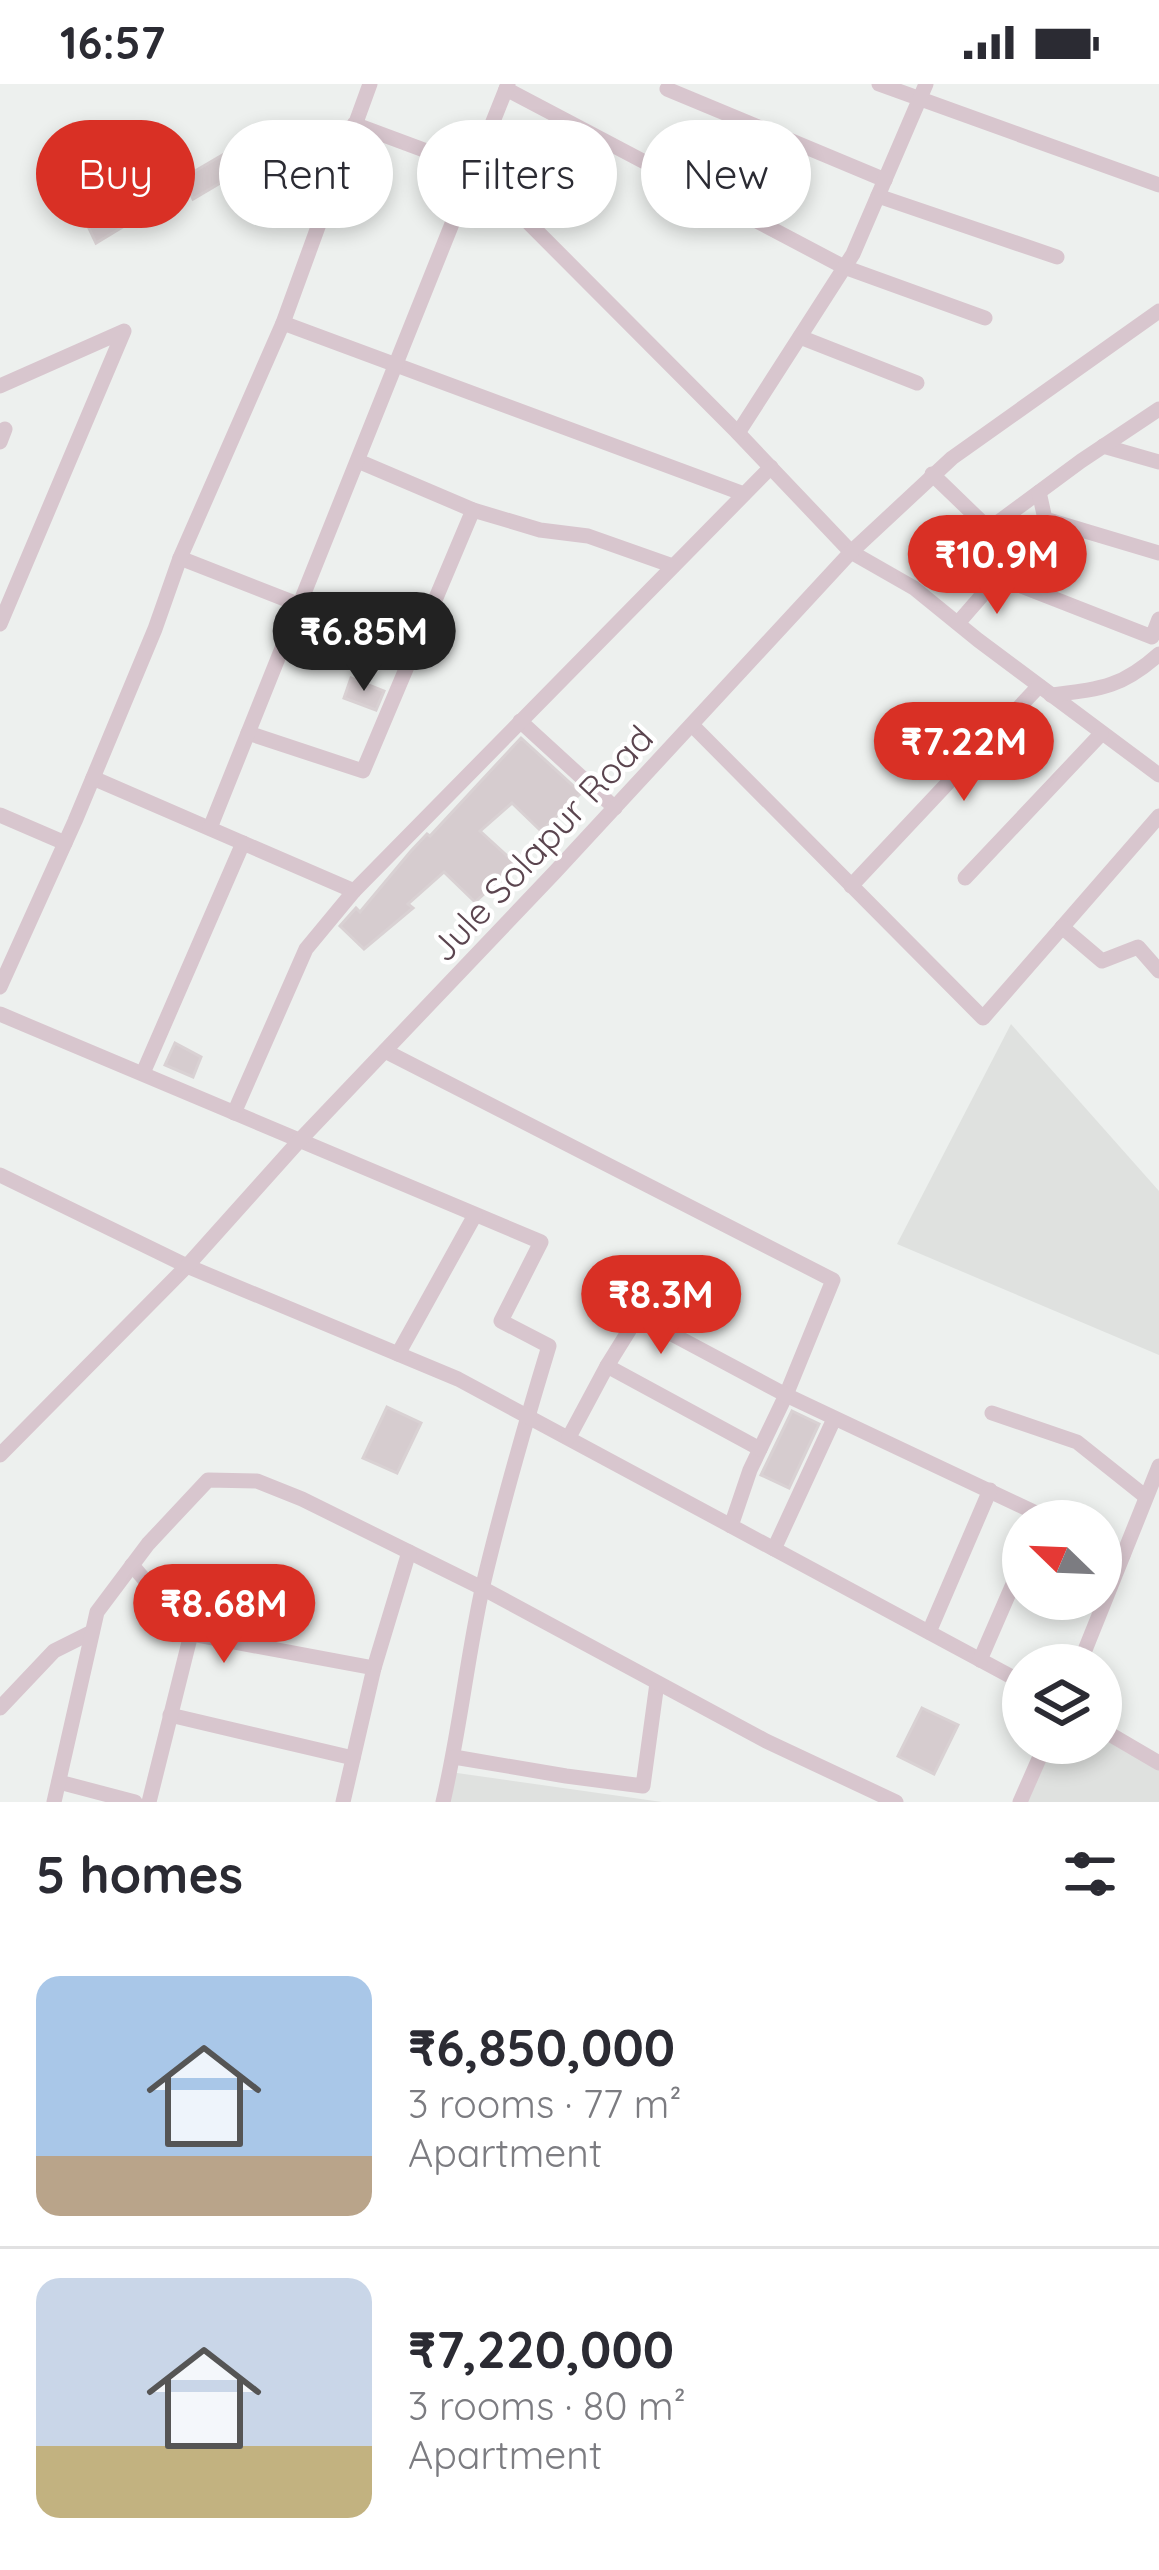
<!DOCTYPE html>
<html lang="en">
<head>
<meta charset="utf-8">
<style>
	:root { --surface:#fff; --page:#f7f7f7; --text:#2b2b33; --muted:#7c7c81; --line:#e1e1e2; --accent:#d93025 }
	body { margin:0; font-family:Quicksand,sans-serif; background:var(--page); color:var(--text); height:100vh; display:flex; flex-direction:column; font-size:45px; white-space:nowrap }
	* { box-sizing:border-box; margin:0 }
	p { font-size:39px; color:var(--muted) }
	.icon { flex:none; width:66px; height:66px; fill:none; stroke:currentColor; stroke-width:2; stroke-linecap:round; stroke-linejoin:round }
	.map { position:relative; height:1718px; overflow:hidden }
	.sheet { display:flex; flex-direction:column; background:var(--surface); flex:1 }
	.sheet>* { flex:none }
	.guide { position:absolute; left:36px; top:36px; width:1089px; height:108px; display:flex; gap:24px }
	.needle { width:78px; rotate:293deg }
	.tools { position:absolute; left:1002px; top:1416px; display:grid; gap:24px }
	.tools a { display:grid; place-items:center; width:120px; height:120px; border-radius:50%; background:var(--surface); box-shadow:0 6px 18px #0003; font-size:60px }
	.price { position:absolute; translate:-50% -102px; padding:0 27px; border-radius:42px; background:var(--accent); color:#fff; font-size:39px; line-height:78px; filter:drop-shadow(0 3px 6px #0008) }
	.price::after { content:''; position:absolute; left:50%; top:72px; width:36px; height:27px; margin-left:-18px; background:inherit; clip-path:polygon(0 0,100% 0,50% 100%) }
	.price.active { background:#222; color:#fff }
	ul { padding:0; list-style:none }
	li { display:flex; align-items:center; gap:36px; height:300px; padding:0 36px }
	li+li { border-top:3px solid var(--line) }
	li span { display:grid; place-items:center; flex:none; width:336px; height:240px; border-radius:24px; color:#555 }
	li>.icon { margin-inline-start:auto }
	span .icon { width:144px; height:144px; fill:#fffc; stroke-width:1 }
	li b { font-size:51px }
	h2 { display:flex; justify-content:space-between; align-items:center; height:144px; padding:0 36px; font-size:51px }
	.chip { padding:0 42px; border-radius:54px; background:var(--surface); box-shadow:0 6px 18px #0003; font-size:42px; line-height:108px }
	.chip.active { background:var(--accent); color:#fff }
	.status { display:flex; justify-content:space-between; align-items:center; height:84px; padding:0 60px; background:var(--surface); direction:ltr }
	.status svg { height:33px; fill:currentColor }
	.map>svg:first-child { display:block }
</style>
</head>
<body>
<div class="status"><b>16:57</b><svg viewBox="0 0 49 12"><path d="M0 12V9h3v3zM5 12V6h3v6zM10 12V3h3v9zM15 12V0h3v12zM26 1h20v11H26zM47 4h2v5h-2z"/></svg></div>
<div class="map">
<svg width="1159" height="1718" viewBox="0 0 1159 1718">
	<rect width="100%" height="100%" fill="#edf0ee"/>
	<g fill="#dfe1df">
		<polygon points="1011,940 1159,1107 1159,1271 897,1160"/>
		<polygon points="1101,1645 1159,1679 1159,1718 1021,1718 1046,1659 1101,1659"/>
		<polygon points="450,1688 662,1718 443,1718"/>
	</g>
	<g fill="#d6cccf" stroke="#d9d1d3" stroke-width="3">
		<polygon points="248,56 259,76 193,115 183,94"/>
		<polygon points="155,102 165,122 141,136 139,133 96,159 86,138"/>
		<polygon points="351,594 384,607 376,626 344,614"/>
		<polygon points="521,654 581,709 541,747 512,719 480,747 515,779 494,801 475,818 444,788 408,820 413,824 364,865 340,842 356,824 360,828 411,767 427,750 430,752"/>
		<polygon points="175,959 201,973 193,993 165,981"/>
		<polygon points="387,1323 421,1339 397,1389 363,1374"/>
		<polygon points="792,1327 819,1340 789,1404 761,1391"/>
		<polygon points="922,1624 958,1641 934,1690 898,1672"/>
	</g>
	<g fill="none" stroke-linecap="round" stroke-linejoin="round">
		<g stroke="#d8c6ce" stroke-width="15">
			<polyline points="879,0 1159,101"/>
			<polyline points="506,5 844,183 985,234"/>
			<polyline points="667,5 885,96"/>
			<polyline points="354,40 475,85 738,349 851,468 914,504 978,556 1159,691"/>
			<polyline points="878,112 1057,173"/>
			<polyline points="283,239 744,410"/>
			<polyline points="800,253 917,299"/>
			<polyline points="0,302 124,247 0,540"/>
			<polyline points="0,348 5,345 0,358"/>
			<polyline points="738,349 853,170 926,0"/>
			<polyline points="1103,362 1159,378"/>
			<polyline points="358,377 473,426 540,446 588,452 673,482"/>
			<polyline points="932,390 989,445 1081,377 1159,325"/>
			<polyline points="1039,408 1045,435 1159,469"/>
			<polyline points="989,445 992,459 983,487 1152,553 1159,535"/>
			<polyline points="180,474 300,521"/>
			<polyline points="958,539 998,493"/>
			<path d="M1051,611C1100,605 1121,604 1159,570"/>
			<polyline points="520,637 615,724"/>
			<polyline points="692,641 983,934 1159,732"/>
			<polyline points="248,649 363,687 473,426"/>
			<polyline points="93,694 354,807 771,383"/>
			<polyline points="0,731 65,759"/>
			<polyline points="210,744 508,0"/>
			<polyline points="965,794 1101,650"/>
			<polyline points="851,802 1039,602"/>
			<polyline points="1062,843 1102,877 1138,863 1159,887"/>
			<polyline points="0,903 75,737 155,545 180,474 283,239 370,0"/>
			<path d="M0,930L541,1158L501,1237L549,1262C525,1341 502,1421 483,1501C467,1573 460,1646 443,1718"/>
			<polyline points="385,967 833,1196 786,1311 750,1386 731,1442"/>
			<polyline points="143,989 243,759"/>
			<polyline points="234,1029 306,865 354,807"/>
			<polyline points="0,1091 187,1182 458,1295 1023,1599"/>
			<polyline points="398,1270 475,1131"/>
			<polyline points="607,1282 760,1365"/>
			<polyline points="992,1329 1077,1358 1146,1413"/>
			<polyline points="569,1353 607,1282 638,1232 786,1311 1053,1437"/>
			<polyline points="0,1371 187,1182 299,1057 555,788 851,468 952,374 1159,227"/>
			<polyline points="1101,1460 1123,1471"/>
			<polyline points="774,1465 834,1335"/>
			<polyline points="132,1481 191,1550 374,1584"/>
			<polyline points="929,1548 990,1406"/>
			<polyline points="980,1576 1023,1477"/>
			<polyline points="1079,1581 1159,1382"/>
			<polyline points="0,1624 54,1567 92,1548"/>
			<polyline points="170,1631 353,1674"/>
			<polyline points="1101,1645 1159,1679"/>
			<polyline points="454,1673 566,1692 643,1702 657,1599"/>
			<polyline points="59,1698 135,1718"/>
			<polyline points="54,1718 97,1528 148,1460 208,1396 257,1397 302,1415 482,1504 766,1657 896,1718"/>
			<polyline points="149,1718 191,1550"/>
			<polyline points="343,1718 374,1584 409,1468"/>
			<polyline points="1020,1718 1046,1659"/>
		</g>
	</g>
	<g text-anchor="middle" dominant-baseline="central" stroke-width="9" stroke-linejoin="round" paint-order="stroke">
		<g font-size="36" fill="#5b454f" stroke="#fff">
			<text transform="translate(541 759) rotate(-47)">Jule Solapur Road</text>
		</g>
	</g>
</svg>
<div class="tools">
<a><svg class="needle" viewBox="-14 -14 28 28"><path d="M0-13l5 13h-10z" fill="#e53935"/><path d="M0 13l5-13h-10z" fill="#7c7c81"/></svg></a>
<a><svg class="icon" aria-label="layers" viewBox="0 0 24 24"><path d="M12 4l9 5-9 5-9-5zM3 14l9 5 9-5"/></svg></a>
</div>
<b class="price" style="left:997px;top:533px">₹10.9M</b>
<b class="price active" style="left:364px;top:610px">₹6.85M</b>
<b class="price" style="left:964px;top:720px">₹7.22M</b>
<b class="price" style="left:661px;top:1273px">₹8.3M</b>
<b class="price" style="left:224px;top:1582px">₹8.68M</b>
<div class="guide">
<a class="chip active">Buy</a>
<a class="chip">Rent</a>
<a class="chip">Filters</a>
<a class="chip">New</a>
</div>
</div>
<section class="sheet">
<h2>5 homes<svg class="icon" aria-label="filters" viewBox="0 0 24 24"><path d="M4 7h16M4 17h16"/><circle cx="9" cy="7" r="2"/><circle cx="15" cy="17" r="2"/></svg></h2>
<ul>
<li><span style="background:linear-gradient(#a9c7e8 75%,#b9a48a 0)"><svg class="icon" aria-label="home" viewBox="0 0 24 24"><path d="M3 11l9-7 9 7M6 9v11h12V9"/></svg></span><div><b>₹6,850,000</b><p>3 rooms · 77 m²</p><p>Apartment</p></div></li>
<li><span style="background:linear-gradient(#c9d6e8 70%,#c2b280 0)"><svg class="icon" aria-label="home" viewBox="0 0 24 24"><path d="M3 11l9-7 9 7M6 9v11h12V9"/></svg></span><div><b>₹7,220,000</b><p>3 rooms · 80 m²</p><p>Apartment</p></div></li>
</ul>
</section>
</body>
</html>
